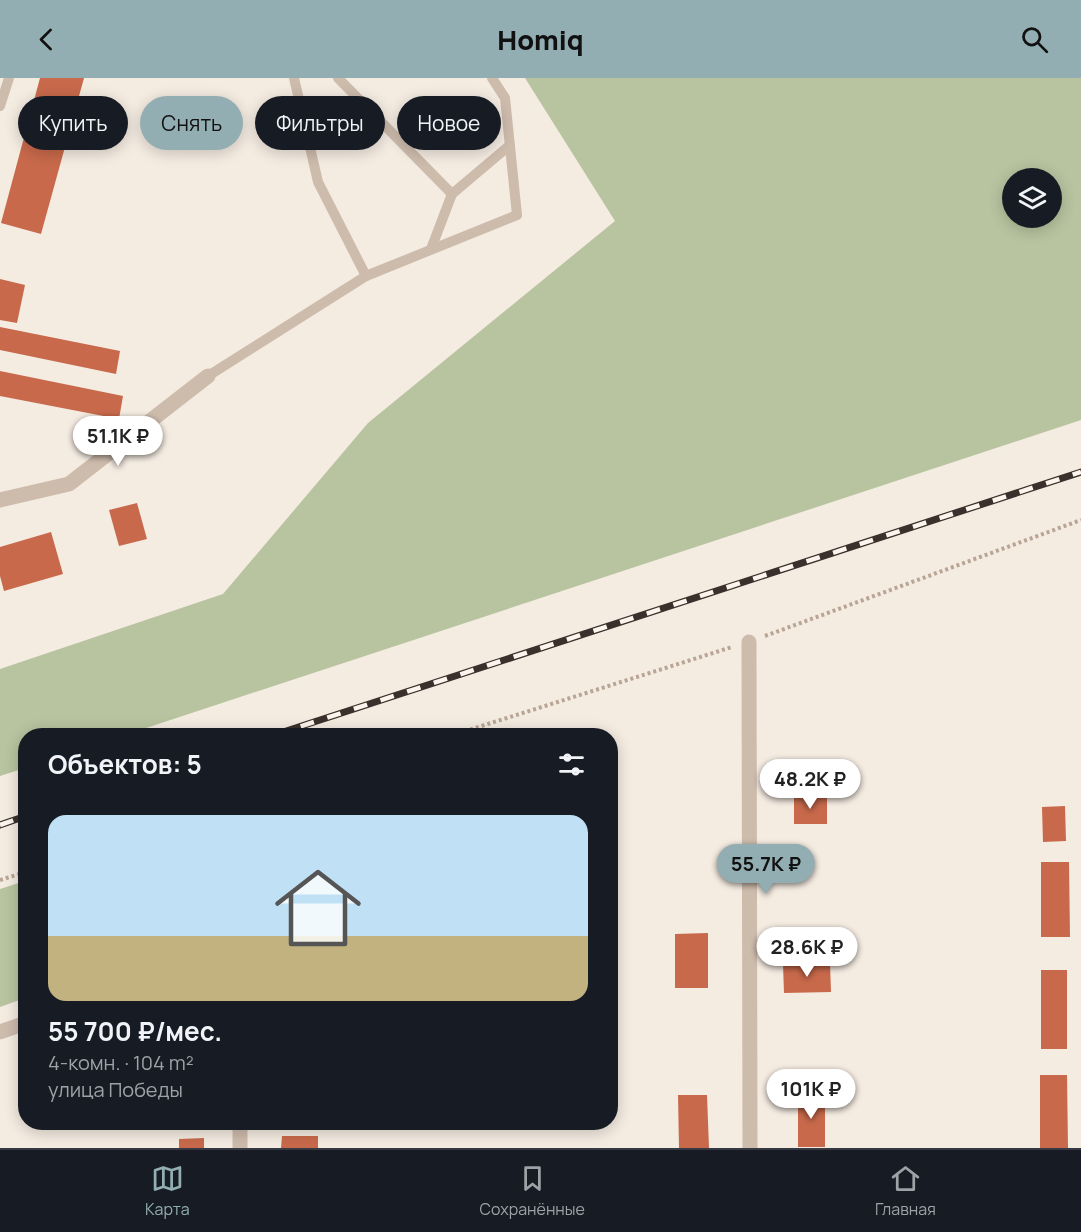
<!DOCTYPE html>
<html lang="ru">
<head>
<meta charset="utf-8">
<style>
	:root { --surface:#171b24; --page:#20242c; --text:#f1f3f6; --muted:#9ea1a6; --line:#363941; --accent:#92aeb2 }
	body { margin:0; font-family:Manrope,sans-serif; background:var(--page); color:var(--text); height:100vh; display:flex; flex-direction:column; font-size:22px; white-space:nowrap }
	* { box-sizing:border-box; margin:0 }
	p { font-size:20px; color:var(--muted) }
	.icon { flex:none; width:33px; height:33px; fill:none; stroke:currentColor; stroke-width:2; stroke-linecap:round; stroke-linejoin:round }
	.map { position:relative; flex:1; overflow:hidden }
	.details { position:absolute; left:18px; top:650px; width:600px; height:402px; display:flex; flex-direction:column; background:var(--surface); border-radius:24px; box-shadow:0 3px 15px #0003 }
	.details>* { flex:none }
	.guide { position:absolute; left:18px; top:18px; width:600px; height:54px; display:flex; gap:12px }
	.buttons { position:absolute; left:1002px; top:90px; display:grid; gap:12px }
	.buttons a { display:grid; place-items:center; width:60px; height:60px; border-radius:50%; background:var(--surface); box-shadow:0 3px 15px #0003; font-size:30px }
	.price { position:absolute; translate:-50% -51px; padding:0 14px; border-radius:21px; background:#fff; color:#222; font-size:20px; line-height:39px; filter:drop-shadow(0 2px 3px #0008) }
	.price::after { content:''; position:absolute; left:50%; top:36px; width:18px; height:14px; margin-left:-9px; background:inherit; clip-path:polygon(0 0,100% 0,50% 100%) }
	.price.on { background:var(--accent); color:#111 }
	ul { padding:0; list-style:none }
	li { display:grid; align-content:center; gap:12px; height:318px; padding:0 30px }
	li span { display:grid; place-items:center; height:186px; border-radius:18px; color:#555 }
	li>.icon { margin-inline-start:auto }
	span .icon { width:108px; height:108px; fill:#fffc; stroke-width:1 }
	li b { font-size:26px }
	h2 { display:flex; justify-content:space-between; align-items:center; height:72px; padding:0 30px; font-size:26px }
	.chip { padding:0 21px; border-radius:27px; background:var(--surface); box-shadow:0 3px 15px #0003; font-size:21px; line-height:54px }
	.chip.on { background:var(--accent); color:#111 }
	header { display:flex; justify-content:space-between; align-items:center; height:78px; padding:0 30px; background:var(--accent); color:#111; font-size:27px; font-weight:800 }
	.tab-bar { display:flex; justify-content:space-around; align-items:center; height:84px; border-top:2px solid var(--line); background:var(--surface); font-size:16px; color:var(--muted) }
	.tab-bar a { display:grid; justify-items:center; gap:3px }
	.tab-bar .on { color:var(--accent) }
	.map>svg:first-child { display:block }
</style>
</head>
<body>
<header><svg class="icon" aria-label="back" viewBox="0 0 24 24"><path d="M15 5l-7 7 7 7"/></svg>Homiq<svg class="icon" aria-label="search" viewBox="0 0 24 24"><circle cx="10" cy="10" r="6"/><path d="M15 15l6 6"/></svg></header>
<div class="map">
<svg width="1081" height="1070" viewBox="0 0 1081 1070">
	<rect width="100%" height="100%" fill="#f4ebe1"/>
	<g fill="#b8c4a0" fill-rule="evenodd">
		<path d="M525,0H1081V342L125,657H26L25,690L0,698V591L223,516L368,345L615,143ZM1012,100H1052V140H1012Z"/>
		<polygon points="25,803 25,920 0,929 0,811"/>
	</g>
	<g fill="#c8694b">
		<polygon points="40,0 84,0 41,156 1,145"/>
		<polygon points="0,201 25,207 17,245 0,242"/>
		<polygon points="0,249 120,273 116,296 0,272"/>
		<polygon points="0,293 123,318 119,341 0,318"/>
		<polygon points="137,425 147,461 119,468 109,432"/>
		<polygon points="51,454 63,496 4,513 0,498 0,469"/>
		<rect x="794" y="717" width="33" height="29"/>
		<polygon points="1065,728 1066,763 1043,764 1042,729"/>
		<polygon points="1041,784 1069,784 1070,859 1041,859"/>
		<polygon points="708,855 708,910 675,910 675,856"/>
		<polygon points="830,885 831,914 784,915 783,886"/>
		<rect x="1041" y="892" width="26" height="79"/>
		<polygon points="1040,997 1067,997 1068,1070 1040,1070"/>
		<rect x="798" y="1014" width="27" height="55"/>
		<polygon points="678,1017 707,1017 709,1070 679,1070"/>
		<polygon points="282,1058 318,1058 318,1070 281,1070"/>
		<polygon points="204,1060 204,1070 179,1070 179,1061"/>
	</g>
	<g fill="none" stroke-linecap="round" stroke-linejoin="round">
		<g stroke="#b9a596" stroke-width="4" stroke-dasharray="3 3" stroke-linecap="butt">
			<polyline points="765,558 1081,442"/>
			<polyline points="453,657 732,569"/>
			<polyline points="0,802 26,794"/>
		</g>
		<g stroke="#cdbbac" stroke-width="10">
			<polyline points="338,0 452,116"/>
			<polyline points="0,28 9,0"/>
			<polyline points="431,171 452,116 510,67"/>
			<polyline points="366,198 517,137 505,20 492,0"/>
			<polyline points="208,298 366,198 318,104 294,0"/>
		</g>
		<g stroke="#cdbbac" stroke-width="15">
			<polyline points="0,422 69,406 208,298"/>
			<polyline points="749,564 750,1070"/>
			<polyline points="0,954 26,945"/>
			<polyline points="240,1044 240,1070"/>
		</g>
		<g stroke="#3b302b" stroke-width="7">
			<g id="rail">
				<polyline points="274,657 1081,394"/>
				<polyline points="0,747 26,738"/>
			</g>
		</g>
		<use href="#rail" stroke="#fbf5ee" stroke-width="4.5" stroke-dasharray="14" stroke-linecap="butt"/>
	</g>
</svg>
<div class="buttons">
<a><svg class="icon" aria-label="layers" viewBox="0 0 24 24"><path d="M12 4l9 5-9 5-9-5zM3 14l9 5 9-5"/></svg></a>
</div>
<b class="price" style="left:118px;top:389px">51.1K ₽</b>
<b class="price" style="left:810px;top:732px">48.2K ₽</b>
<b class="price on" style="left:766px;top:817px">55.7K ₽</b>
<b class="price" style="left:807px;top:900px">28.6K ₽</b>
<b class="price" style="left:811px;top:1042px">101K ₽</b>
<div class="guide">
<a class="chip">Купить</a>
<a class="chip on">Снять</a>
<a class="chip">Фильтры</a>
<a class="chip">Новое</a>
</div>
<section class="details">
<h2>Объектов: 5<svg class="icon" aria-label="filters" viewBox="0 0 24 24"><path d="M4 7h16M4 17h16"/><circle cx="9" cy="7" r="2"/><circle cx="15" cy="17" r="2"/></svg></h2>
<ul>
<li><span style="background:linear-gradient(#bfe0f5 65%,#c2b280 0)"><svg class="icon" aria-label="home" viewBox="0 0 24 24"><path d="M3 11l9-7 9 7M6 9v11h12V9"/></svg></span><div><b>55 700 ₽/мес.</b><p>4-комн. · 104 m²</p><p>улица Победы</p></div></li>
</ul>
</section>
</div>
<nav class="tab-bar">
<a class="on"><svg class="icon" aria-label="map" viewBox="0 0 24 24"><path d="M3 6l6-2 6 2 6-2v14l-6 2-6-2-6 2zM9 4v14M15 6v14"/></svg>Карта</a>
<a><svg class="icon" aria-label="saved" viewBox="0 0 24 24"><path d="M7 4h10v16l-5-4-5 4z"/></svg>Сохранённые</a>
<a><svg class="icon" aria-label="home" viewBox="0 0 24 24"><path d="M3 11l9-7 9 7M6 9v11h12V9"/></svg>Главная</a>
</nav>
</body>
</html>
